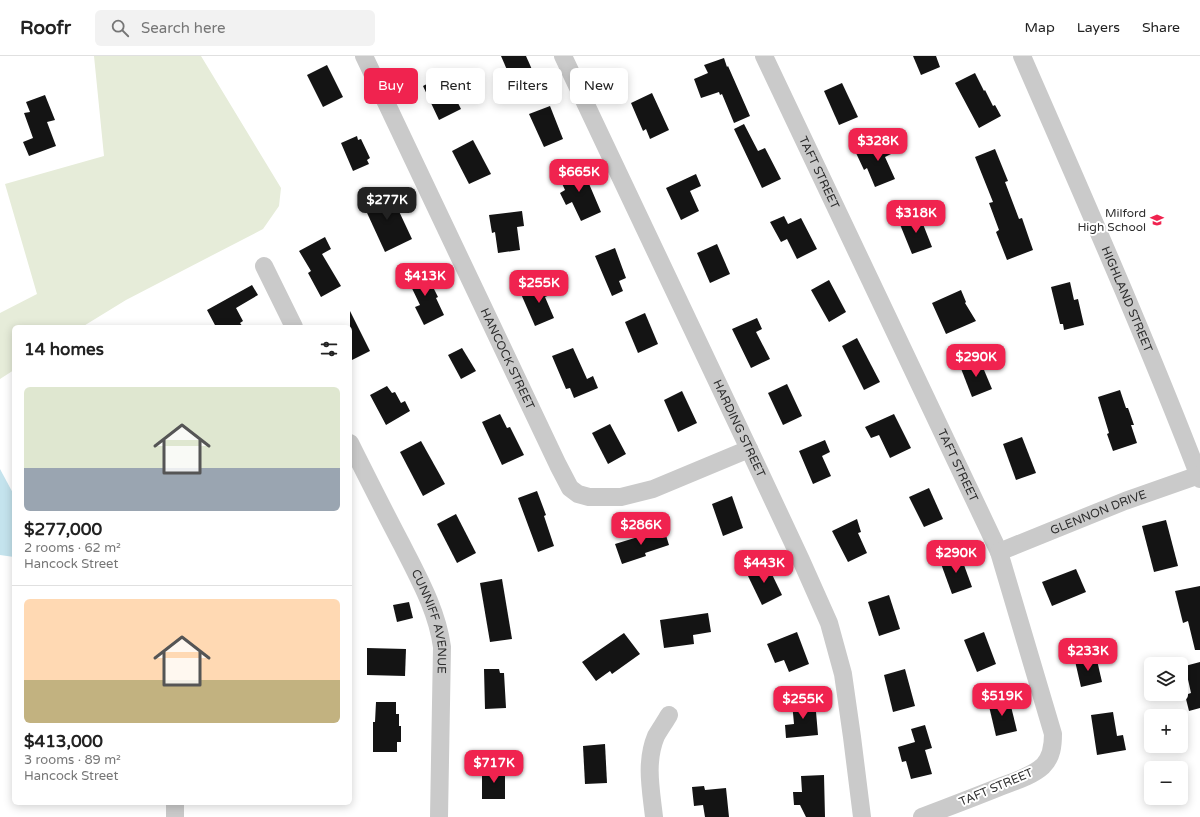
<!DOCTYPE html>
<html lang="en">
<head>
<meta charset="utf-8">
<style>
	:root { --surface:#fff; --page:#f2f2f2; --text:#222; --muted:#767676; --line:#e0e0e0; --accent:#f0234f }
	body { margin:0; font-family:"Varela Round",sans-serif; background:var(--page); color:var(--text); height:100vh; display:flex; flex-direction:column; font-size:15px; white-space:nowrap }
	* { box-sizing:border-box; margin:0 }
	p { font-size:13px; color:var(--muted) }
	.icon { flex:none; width:22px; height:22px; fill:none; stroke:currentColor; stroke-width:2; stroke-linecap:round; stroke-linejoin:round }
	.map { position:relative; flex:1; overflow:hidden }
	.side { position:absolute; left:12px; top:269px; width:340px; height:480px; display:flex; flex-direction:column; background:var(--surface); border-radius:6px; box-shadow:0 2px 10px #0003 }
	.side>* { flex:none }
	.guide { position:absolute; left:364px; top:12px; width:380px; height:36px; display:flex; gap:8px }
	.fabs { position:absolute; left:1144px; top:601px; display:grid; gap:8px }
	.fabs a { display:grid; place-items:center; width:44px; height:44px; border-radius:6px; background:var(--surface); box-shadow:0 2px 10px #0003; font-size:20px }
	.price { position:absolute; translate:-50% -34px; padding:0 9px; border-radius:8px; background:var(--accent); color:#fff; font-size:13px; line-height:26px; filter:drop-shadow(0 1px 2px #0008) }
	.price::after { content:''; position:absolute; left:50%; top:24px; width:12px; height:9px; margin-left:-6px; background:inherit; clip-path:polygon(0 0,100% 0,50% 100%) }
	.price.selected { background:#222; color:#fff }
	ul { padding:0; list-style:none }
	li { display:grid; align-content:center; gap:8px; height:212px; padding:0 12px }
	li+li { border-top:1px solid var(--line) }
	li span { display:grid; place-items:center; height:124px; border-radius:6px; color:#555 }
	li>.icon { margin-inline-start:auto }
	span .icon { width:72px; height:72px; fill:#fffc; stroke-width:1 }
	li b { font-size:17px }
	h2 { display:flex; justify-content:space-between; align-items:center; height:48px; padding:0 12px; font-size:17px }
	.chip { padding:0 14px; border-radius:6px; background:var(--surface); box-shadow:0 2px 10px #0003; font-size:14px; line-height:36px }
	.chip.selected { background:var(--accent); color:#fff }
	header { display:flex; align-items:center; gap:24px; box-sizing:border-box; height:56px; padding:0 20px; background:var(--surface); border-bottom:1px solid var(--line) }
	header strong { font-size:19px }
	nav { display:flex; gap:22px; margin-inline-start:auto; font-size:14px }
	.search { width:280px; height:36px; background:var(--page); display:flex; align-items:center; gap:10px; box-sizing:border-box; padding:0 14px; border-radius:6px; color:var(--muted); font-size:15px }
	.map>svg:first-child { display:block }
</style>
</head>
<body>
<header>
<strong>Roofr</strong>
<div class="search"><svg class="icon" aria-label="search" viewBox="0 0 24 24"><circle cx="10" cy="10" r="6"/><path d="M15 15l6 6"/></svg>Search here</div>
<nav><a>Map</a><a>Layers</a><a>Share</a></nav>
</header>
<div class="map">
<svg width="1200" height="761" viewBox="0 0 1200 761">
	<rect width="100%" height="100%" fill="#fff"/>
	<polygon fill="#e6ecd9" points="94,0 201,0 281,132 279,150 263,173 126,244 82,271 14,271 14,314 0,323 0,257 37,238 5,128 104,100"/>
	<polygon fill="#c4e3ed" points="0,413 14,439 14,501 0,499"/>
	<g fill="#141414">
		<polygon points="501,0 526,0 538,27 517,37"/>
		<polygon points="913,0 936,0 940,11 921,19"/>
		<polygon points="724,2 727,11 728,10 750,60 734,67 722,38 720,39 719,36 701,42 694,23 708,17 704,9"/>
		<polygon points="327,9 343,41 323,51 307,19"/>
		<polygon points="452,15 457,27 450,31 461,53 439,64 423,30"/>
		<polygon points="975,17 984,35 985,34 993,50 995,49 1001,60 979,72 955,27"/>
		<polygon points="842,27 858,61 839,69 824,35"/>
		<polygon points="652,37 669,74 650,83 646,73 643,75 631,47"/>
		<polygon points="45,39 55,64 47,66 56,90 29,100 23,86 33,82 24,57 30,56 26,46"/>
		<polygon points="550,50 563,83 544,91 529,58"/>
		<polygon points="744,68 758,95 765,92 781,123 762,132 734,73"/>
		<polygon points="357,80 358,84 361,83 370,102 367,104 369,108 353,115 341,87"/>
		<polygon points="889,83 895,96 885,101 895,123 875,131 867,112 864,114 856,97"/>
		<polygon points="473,84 491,118 469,128 452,95"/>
		<polygon points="995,93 1008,125 1005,126 1019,163 1022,162 1033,194 1007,204 996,176 999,174 989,147 993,146 975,101"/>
		<polygon points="577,107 585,124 587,123 601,156 581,165 572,146 566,149 560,137 565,134 558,119 563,117 562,115"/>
		<polygon points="696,118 701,130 690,135 699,155 681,164 666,132"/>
		<polygon points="389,134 412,183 385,196 362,146"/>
		<polygon points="522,155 524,170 517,171 520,194 498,197 495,176 492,177 489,159"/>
		<polygon points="919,158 932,191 912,198 899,166"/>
		<polygon points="784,160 788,168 801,162 817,193 797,203 787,183 781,186 770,166"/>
		<polygon points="325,181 331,193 322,198 341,230 321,241 308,217 311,215 299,195"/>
		<polygon points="717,188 730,218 710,227 697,197"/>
		<polygon points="615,192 626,222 619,225 623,235 612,240 595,200"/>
		<polygon points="424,213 438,241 436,242 444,259 424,269 415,251 420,249 407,222"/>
		<polygon points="829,224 846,256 829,266 811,234"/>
		<polygon points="547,226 552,238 545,241 554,262 535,270 521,238"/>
		<polygon points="1070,226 1074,244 1078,243 1084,269 1064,274 1063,268 1060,268 1051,231"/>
		<polygon points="252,229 258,239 236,252 243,265 240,267 243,271 216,271 207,254"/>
		<polygon points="961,234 966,246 965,247 976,265 946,278 932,247"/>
		<polygon points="350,255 370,295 350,305"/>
		<polygon points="645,257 658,288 638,297 625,266"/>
		<polygon points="757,262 762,273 756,276 770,303 751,312 732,273"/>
		<polygon points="857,282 880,326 864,334 842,290"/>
		<polygon points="462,292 476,315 461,323 448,299"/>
		<polygon points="573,292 587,323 593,320 598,332 574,342 570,332 566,333 552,300"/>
		<polygon points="979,302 992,333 972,341 960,310"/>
		<polygon points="787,328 802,360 783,369 768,337"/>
		<polygon points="387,330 392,337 395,336 401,347 405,345 410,355 386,369 370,339"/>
		<polygon points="1120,334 1126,352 1128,352 1134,369 1131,369 1137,387 1113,395 1107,378 1109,377 1098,341"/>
		<polygon points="682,335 697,367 678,376 664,344"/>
		<polygon points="500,358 507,372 510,371 524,399 502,409 482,366"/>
		<polygon points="894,358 911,392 890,402 879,379 871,382 865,371"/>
		<polygon points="610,368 626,398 608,408 592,377"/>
		<polygon points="1022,381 1036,417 1016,424 1003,388"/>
		<polygon points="825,384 830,396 822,400 831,420 813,428 799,395"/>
		<polygon points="421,385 445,428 423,440 400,396"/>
		<polygon points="929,432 943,463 924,471 909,441"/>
		<polygon points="537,435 546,459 544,460 554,490 538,496 518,442"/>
		<polygon points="732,440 743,472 723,480 712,448"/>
		<polygon points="456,458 476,497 457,507 437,468"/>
		<polygon points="857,463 861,476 858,477 867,497 848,506 832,475"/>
		<polygon points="1166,464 1178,510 1154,516 1142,470"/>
		<polygon points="664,473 669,489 645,497 646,500 622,508 615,488"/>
		<polygon points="960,498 972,531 952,538 940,505"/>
		<polygon points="767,508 782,539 762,549 747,518"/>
		<polygon points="1076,513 1086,536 1052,550 1042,526"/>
		<polygon points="502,523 512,583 490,586 480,527"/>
		<polygon points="1200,530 1200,594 1195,594 1188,565 1183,567 1175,535"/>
		<polygon points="889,539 900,573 879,580 868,546"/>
		<polygon points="409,546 413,562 397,566 393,549"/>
		<polygon points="708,557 711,576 693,579 694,588 664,592 660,564"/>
		<polygon points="797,576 809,608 789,616 784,604 775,607 767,588"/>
		<polygon points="984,576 996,608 977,616 964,584"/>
		<polygon points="624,577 640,598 612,618 610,615 596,625 582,606"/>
		<polygon points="367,592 406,593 405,620 367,619"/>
		<polygon points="1096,600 1102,626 1081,631 1075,605"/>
		<polygon points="1200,606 1200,652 1189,655 1185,639 1191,637 1185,610"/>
		<polygon points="484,613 499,613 500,617 504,617 506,652 485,653"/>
		<polygon points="905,613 915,650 893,656 884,619"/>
		<polygon points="1009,642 1017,675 996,680 988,646"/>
		<polygon points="815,644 818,679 786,682 785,669 794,668 792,646"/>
		<polygon points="376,646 396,646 396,658 399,658 399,670 401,670 401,686 397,686 397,696 373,696 373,666 375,666"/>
		<polygon points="1113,656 1117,680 1123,679 1126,694 1097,699 1091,659"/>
		<polygon points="925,669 932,692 925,694 932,718 911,723 906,705 902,706 898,691 915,686 911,673"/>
		<polygon points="605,688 607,727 585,728 583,690"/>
		<rect x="482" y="714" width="23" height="29"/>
		<polygon points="824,719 825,761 806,761 800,749 794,749 793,736 802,736 801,720"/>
		<polygon points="704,730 705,734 726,732 729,761 705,761 703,749 694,750 692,731"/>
	</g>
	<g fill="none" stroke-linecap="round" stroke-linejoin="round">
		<g stroke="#cacaca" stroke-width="18">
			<path id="s1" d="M364,0L558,409L570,432L578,438L589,441H621L653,433L749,393"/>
			<path id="s2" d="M563,0L749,393L801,504L829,567L843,618L852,681L862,761"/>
			<path id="s3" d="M764,0L999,496L1053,678C1053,689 1052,701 1043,710C1032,720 1015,725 1002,730C975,741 948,751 922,761"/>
			<path id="s4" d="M1022,0C1083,140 1145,280 1200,423"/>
			<polyline points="264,210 294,271"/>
			<path id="s5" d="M350,387C367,421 384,455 402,489C418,521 437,554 442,591L439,761"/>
			<path id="s6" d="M999,496L1125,445L1199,419"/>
			<polyline points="175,747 175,761"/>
			<path d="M654,761C651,734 645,706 656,680C660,673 665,666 669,659"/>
		</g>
	</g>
	<defs>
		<g id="school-bare" transform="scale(1.08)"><path d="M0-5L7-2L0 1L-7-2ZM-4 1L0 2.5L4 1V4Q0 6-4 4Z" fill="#f0234f" stroke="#fff" stroke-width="2.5" paint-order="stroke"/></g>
	</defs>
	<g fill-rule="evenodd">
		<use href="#school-bare" x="1157" y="164"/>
	</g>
	<g text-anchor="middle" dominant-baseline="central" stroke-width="4" stroke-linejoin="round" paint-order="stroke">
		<g font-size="12" fill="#2d2d2d" stroke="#fff">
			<text stroke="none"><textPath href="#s3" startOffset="129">TAFT STREET</textPath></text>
			<text stroke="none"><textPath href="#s4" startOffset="265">HIGHLAND STREET</textPath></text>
			<text stroke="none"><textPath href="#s1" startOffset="335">HANCOCK STREET</textPath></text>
			<text stroke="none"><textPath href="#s2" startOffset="412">HARDING STREET</textPath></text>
			<text stroke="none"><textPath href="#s3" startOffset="453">TAFT STREET</textPath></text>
			<text stroke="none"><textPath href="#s6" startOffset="107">GLENNON DRIVE</textPath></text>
			<text stroke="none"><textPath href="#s5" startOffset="197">CUNNIFF AVENUE</textPath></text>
			<text transform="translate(996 731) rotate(-23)">TAFT STREET</text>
		</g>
		<g font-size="12" fill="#2d2d2d" stroke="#fff" text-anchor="end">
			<text x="1146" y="157">Milford<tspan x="1146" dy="14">High School</tspan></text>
		</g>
	</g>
</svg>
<div class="fabs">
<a><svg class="icon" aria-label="layers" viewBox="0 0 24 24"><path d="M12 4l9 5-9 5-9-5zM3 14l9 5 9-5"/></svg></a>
<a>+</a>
<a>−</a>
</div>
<b class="price" style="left:878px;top:106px">$328K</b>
<b class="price" style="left:579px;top:137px">$665K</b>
<b class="price selected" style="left:387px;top:165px">$277K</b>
<b class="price" style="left:916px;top:178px">$318K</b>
<b class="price" style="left:425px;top:241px">$413K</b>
<b class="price" style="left:539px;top:248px">$255K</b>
<b class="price" style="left:976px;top:322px">$290K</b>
<b class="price" style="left:641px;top:490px">$286K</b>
<b class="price" style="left:956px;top:518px">$290K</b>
<b class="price" style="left:764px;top:528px">$443K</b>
<b class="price" style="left:1088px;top:616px">$233K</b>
<b class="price" style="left:1002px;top:661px">$519K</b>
<b class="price" style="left:803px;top:664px">$255K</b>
<b class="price" style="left:494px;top:728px">$717K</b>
<div class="guide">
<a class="chip selected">Buy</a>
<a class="chip">Rent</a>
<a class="chip">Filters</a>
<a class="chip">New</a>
</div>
<section class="side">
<h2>14 homes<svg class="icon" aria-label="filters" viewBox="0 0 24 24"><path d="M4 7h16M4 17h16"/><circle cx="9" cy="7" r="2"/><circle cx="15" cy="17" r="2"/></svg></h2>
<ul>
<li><span style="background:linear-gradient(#dfe7d0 65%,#9aa5b1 0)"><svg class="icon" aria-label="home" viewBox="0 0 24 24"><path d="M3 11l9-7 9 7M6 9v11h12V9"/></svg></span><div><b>$277,000</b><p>2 rooms · 62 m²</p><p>Hancock Street</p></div></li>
<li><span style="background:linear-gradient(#ffd9b3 65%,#c2b280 0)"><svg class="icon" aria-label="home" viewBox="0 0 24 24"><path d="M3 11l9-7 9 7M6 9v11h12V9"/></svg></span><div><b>$413,000</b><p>3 rooms · 89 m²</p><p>Hancock Street</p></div></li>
</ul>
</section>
</div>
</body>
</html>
